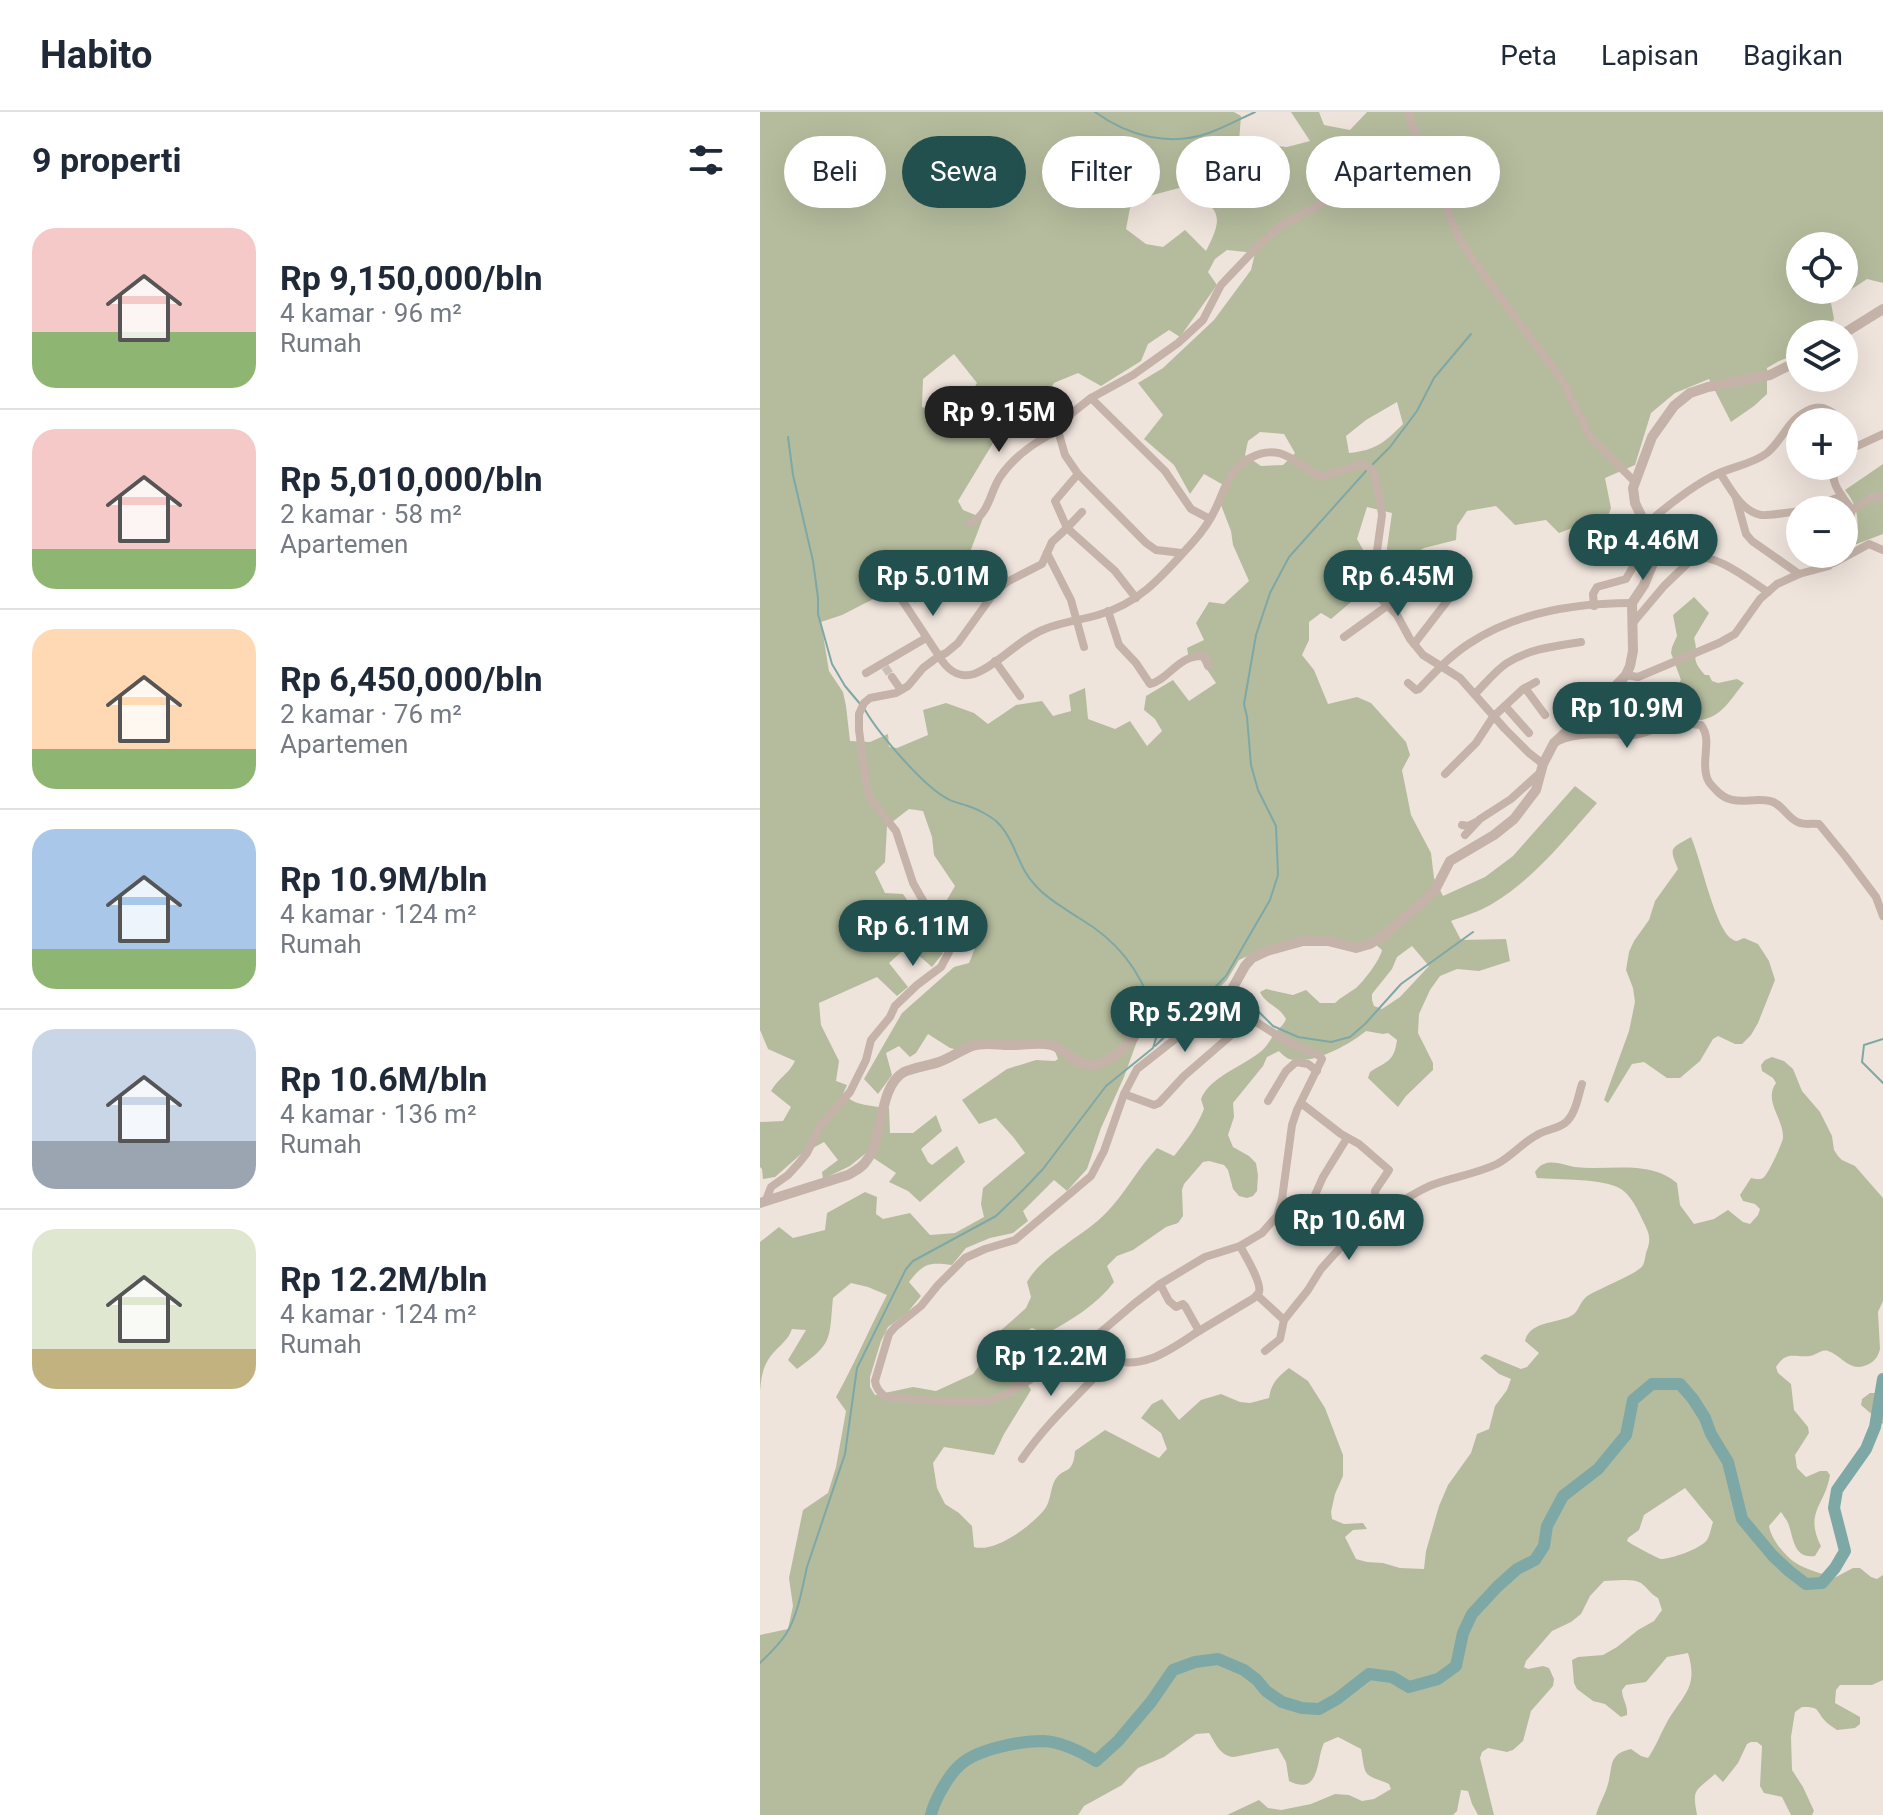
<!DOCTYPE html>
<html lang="id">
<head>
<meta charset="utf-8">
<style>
	:root { --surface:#fff; --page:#f6f6f7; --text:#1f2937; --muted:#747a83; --line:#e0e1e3; --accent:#22504e }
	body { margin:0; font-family:Roboto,sans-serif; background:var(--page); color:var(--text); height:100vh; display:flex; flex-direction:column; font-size:30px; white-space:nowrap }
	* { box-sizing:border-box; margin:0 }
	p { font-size:26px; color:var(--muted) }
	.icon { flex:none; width:44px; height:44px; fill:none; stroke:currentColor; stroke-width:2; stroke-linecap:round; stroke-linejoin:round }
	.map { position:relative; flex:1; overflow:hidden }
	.sheet { display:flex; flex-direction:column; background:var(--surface); width:760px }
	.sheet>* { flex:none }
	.top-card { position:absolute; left:24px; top:24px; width:760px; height:72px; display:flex; gap:16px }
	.buttons { position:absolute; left:1026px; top:120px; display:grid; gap:16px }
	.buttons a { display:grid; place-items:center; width:72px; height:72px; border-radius:50%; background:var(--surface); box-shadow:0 8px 32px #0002; font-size:40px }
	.price { position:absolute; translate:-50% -68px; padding:0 18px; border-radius:28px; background:var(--accent); color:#fff; font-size:26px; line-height:52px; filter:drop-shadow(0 2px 4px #0008) }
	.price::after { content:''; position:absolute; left:50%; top:48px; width:24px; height:18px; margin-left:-12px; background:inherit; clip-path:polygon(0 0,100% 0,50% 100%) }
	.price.current { background:#222; color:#fff }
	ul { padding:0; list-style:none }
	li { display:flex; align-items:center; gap:24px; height:200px; padding:0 32px }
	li+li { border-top:2px solid var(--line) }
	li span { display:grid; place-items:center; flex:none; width:224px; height:160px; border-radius:24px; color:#555 }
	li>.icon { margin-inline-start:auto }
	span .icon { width:96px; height:96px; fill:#fffc; stroke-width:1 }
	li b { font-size:34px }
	h2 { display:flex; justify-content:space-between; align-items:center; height:96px; padding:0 32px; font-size:34px }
	.pill { padding:0 28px; border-radius:36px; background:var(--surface); box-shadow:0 8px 32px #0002; font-size:28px; line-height:72px }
	.pill.current { background:var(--accent); color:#fff }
	header { display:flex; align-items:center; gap:48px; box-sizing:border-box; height:112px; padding:0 40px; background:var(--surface); border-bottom:2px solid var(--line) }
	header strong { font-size:38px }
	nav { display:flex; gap:44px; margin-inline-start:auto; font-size:28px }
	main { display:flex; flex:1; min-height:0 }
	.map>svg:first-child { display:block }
</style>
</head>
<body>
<header>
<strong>Habito</strong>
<nav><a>Peta</a><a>Lapisan</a><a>Bagikan</a></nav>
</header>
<main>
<section class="sheet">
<h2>9 properti<svg class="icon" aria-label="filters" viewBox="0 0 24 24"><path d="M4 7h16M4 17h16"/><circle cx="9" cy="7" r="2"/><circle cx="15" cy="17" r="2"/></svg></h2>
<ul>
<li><span style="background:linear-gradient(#f6c9c9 65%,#8fb573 0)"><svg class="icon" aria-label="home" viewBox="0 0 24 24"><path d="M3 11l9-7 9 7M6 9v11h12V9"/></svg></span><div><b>Rp 9,150,000/bln</b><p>4 kamar · 96 m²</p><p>Rumah</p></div></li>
<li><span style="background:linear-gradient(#f6c9c9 75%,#8fb573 0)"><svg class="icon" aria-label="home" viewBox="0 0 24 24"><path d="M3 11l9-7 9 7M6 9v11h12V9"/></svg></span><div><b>Rp 5,010,000/bln</b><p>2 kamar · 58 m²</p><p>Apartemen</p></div></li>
<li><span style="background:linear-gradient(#ffd9b3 75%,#8fb573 0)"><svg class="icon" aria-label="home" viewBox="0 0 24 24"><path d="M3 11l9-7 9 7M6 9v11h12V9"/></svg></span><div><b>Rp 6,450,000/bln</b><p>2 kamar · 76 m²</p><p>Apartemen</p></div></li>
<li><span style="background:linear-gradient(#a9c7e8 75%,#8fb573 0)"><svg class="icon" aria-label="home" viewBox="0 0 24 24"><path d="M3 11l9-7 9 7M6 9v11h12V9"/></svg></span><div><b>Rp 10.9M/bln</b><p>4 kamar · 124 m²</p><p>Rumah</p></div></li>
<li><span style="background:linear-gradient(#c9d6e8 70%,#9aa5b1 0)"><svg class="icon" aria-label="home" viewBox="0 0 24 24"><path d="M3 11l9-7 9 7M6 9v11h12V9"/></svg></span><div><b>Rp 10.6M/bln</b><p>4 kamar · 136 m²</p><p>Rumah</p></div></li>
<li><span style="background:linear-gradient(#dfe7d0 75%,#c2b280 0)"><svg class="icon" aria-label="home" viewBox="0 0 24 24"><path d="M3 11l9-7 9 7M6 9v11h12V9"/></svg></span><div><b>Rp 12.2M/bln</b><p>4 kamar · 124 m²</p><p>Rumah</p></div></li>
</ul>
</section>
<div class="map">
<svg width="1123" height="1703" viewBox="0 0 1123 1703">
	<rect width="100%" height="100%" fill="#efe4dc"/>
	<g fill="#b5bc9d" fill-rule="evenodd">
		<path d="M0,0H474L481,4L479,30L527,35L550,29L531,0H559L564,13L590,18L607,0H1123V171L1107,167L1071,191L1074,207L1062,222H1040V241L1019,249L1007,256V282L994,294L971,310L949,267L915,281L891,301L875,353L845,366L851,396L845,413H820L799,421L786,408L755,413L736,394L707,399L697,414L696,428L664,436L643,448L625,450L632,401L607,395L597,427L606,443L604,464V479L571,507L561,501L549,510V528L542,543L554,558L568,592L597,585L611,591L646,630L650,643L642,658L651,703L671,741L674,766L683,784L725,765L753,744L815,674L837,691C805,727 774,767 732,792C720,799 705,804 691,809L701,828L746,827L750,849L719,859L697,857L680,864L670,878L659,902L658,921L673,951V958L646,984L638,995L608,966L610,960C627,949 634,950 637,928L628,921L623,922L606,919C589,933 551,954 529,947C528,947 520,941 519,939L507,945L503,954L473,991L474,1005L468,1023L473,1035L489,1044L496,1051L498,1063L497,1079L493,1084L487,1086L479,1084L473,1077L468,1058L464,1053L449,1049L443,1050L424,1072L422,1078L423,1104L418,1111L406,1115L373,1138L357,1144L347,1154L354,1170C337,1193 311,1208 286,1222L272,1216L262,1222L249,1244L271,1278L244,1322L234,1343L184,1335L173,1351L177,1376L185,1392L199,1401L212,1414L214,1435C235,1441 271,1414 284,1398C291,1390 290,1377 295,1368C304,1354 313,1364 315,1339L345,1318L399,1346L407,1337L401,1321L381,1306L392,1292L402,1287L419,1308L441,1288L461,1282L480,1290L490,1291L509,1286C511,1271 518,1265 529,1256L548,1269L565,1296L583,1343V1364L575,1382L571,1400L572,1407L584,1412L603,1411L607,1417L593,1418L585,1425L596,1447L607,1450L623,1451L640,1456L664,1457L666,1439L679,1394L688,1373L711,1341L717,1322L729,1317L735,1294L747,1278L751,1267L739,1262L720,1246L725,1242L761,1257L767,1255L779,1241L765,1229C770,1209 795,1212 811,1204C819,1200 819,1191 826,1185C835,1178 880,1161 883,1153C885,1149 885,1145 886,1141C892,1126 889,1121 882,1107C877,1096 871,1084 861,1077C843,1066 799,1068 777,1066L775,1060C777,1057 780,1053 784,1052C793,1048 805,1053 815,1055C849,1059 889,1047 917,1071L920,1093L934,1112L954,1107L968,1098L983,1110L990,1112L998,1103L1000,1097L995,1092L983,1089L980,1083L991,1066C996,1067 999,1068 1003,1066C1008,1063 1022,1032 1023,1026C1024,1007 1003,989 1016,971L1013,966L1002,959L1001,953L1005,948L1012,945L1024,949L1033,957L1042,979L1060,1000L1072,1024L1074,1038L1078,1044L1082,1048L1095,1054L1123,1086V1189L1118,1200L1120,1237C1118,1244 1116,1248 1109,1252C1090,1262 1083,1244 1068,1239C1061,1237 1057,1243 1050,1244C1035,1246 1027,1238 1016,1255L1018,1261L1031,1272L1034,1298L1048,1315L1049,1321L1035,1343L1037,1356L1046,1365L1060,1359H1067L1070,1363C1065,1394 1044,1400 1061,1434L1055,1444C1033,1447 1034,1426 1028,1411C1028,1410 1021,1400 1021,1400L1009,1414C1011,1427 1025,1444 1036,1451C1046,1458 1062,1461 1074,1466L1093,1456H1100L1111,1465L1117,1467L1123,1463V1568L1112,1573H1080L1076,1578L1075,1591L1100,1605V1612L1095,1616L1077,1618C1073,1615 1069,1613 1066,1610C1055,1598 1061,1595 1042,1595L1035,1600L1031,1625L1032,1658L1043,1675L1054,1699L1052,1703H1031L1022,1685L1004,1681L1000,1674L1002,1634L997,1630H991L987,1632L978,1651L963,1670L955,1662C935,1680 932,1676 937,1703H836C839,1692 845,1683 848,1672C853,1654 848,1642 871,1637L881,1644L888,1646C895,1636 900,1623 906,1612C922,1583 939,1577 928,1541L907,1545L886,1570L866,1573L862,1578C862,1587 868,1593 867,1603L861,1605L845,1592L833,1589L817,1577L814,1571L812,1548L818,1545L843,1543L857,1535L878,1518L894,1509L902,1498L898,1486C890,1482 887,1475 881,1471C871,1466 854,1469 844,1469L830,1484L821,1502L811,1510L792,1519L766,1549L764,1555L768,1557L783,1554L789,1556L794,1567L793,1574L771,1599L763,1629L753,1638L747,1640L728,1636L722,1640L720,1646L734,1703H718L712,1692L708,1679L701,1678L697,1699L693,1703H467L499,1688L508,1696L521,1698L551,1692L575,1682L589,1683L602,1689L614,1687L631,1677L629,1672C602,1661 606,1666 601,1637L578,1625L564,1631C556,1646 561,1685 529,1669L526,1650L518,1636L474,1645C460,1644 456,1632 449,1621L436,1622L404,1645L378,1656L362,1673L324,1694L318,1703H0V1523L28,1517L33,1494L29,1466L43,1398L68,1381L76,1355L86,1299L76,1285C95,1251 109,1217 127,1183L108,1175L91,1171L73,1186C69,1229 73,1231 37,1257L28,1248L46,1218L32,1217C28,1230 15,1236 8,1248C2,1258 1,1268 0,1279V1130L19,1115L33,1126L65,1118L67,1101L105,1080L117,1085L116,1102L123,1107L150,1101L170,1123L195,1121L224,1105L221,1092L223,1076L265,1041L254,1026L236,1006L219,1012L202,988L247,957L276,948L295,949L298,947L294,937L253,930L198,938L190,936L168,922L156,941L150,945L139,934L126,941L132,963L118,982L104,967L142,901L194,855L209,851L215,836V824L193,823L180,800L195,774L174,743L172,725L163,699L149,697L127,714L125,750L115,760L125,781L143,782L183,841L172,855L148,834L129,851L148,875L137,884L117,865L59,891L61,913L79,949L76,969L87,973L83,982C95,994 113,994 129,996L130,1021H153L176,1003L182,1019L161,1037L168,1050L172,1053L197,1034L205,1050L160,1090L148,1079L129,1070L136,1061L106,1041L90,1054L63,1067L62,1060L78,1048L64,1030L40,1043L15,1065L3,1067L2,1057L0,1055V1010L23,1009L31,995L11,979C19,965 28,963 35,949L8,937L0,918ZM423,75C457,97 467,99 446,139L425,118L403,135L386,132L366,117L370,96L385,85ZM1040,134H1084V178H1040ZM467,138L495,141L491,158L454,208L403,256L378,271L403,303L384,327L414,353L430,382L444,362L467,375L461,393L471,419L473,433L489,469L464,492L449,490L436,511L444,528L427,536L429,547L438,544L456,571L429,589L413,568L386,584L384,598L395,607L402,619L387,634L370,609L355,617L328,607L325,576L309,583L311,599L293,604L282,589L256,593L228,612L214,601L186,591L163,598L168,623L137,636L129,635L128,622L110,630L90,629L86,594L83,580L69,559L61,510L82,503L135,476L144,479L155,491L172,472L185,466L199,475L213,458L210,440L223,406L203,398L198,389L233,331L253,310L250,299L274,281L284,286L294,271L318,261L341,274L381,249L388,232L409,218L420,225L457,173L448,160L455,147ZM194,242L217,271L197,304L162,295L163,267ZM637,290L643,312C624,331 616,338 589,341L586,324L606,308ZM500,320L524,322L535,341L523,353L501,354L485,343L488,329ZM610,828L622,838C620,848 604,869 596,876C589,881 581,885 575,891H560L546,878L533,883L506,877L500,880C506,893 519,894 526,907C523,914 519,916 515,921C510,928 506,936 499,941C481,955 450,965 441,987L444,997C437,1015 426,1029 414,1044L397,1036C379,1055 365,1081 347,1100C323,1125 284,1141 267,1170L271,1185L266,1196L238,1221L236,1231L213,1262L176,1279L153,1275L115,1283L110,1275V1265L121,1229L128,1215L147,1201L161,1184L149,1170C164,1151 168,1150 192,1153L206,1136L230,1126L253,1121L268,1109L263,1099L294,1068L307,1079L327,1057L341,1016L364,965L388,899L391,879C411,875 426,881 441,894L467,868L479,848L509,834L596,833ZM652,834L669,854L640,885L622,897L614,894L612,888V882L632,857L637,845ZM925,1376L953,1410C951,1416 950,1423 947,1428C940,1437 911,1447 901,1447C897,1446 871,1432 867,1429L868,1426L879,1418L884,1403Z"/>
		<path d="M1123,352V422L1094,433C1100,412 1099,395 1085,378Z"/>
		<path d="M934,485L949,501L934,526C940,545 928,544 945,563H949L952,569L958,571L977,567L984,571C972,585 962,605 941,608C932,609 920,605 910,605L909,611L877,619L867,616L866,610L868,608L886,594L891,585L914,578L921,568L911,541L912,535L917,524L913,503Z"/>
		<path d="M931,725C941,747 955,817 972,827C977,831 978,828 984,826L998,832L1009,849L1015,868L998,911L991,923L982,932H975L958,924L953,927L940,949L920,966H907L884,950L872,952L848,991L844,988L869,919L875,890L873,876L866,858L869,840L874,829L889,808L895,789L918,757C909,735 910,737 931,725Z"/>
		<polygon points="1110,1281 1123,1281 1123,1312 1101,1293 1102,1287"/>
	</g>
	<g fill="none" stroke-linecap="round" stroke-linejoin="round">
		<g stroke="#7ea8a6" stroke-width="2">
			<path d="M335,0C368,24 409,35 449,21C465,15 480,7 495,0"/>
			<polyline points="28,325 33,363 53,449 58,486 58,502 72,552 85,574 101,593"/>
			<polyline points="611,354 630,335 657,299 674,266 711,222"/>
			<path d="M105,598C119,622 164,675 188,687C195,691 204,692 211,695C219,698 232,705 237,710C255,727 258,756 275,773C287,787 304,796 319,806C358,829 379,857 394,899"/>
			<polyline points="477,878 513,914 538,925 571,930 590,925 605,912 641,872 713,820"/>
			<polyline points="427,904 466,864 510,788 518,763 516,714 498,678 491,653 487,605 484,592 496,523 510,481 529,445 606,359"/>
			<polyline points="1123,927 1104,933 1102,950 1123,971"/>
			<polyline points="395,934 419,911"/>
			<polyline points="1117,1298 1123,1301"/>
			<path d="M0,1551C9,1542 19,1533 26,1522C38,1503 42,1477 47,1455L85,1342L97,1256L146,1157L153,1149L236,1104L264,1077L283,1057L346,974L393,936L397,923L396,905"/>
		</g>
		<path stroke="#7ea8a6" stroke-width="12" d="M171,1703C174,1689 188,1664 199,1654C216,1637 260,1629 283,1629C302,1630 320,1639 336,1649L358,1629L391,1590L413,1558L435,1550L458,1547L484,1558L497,1568L506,1579L522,1590L542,1596L559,1597L577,1587L609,1562L632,1565L649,1575L678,1567L696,1554L703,1521L712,1502L737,1475L757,1457L775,1448L784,1434L787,1414L803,1384L838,1357L866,1323L873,1288L892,1272H920L933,1287L945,1306L951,1322L968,1350L982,1407L1013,1444L1029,1459L1046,1472L1062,1471L1075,1456L1085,1439L1074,1396L1077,1378L1106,1337L1115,1315L1123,1267"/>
		<polyline stroke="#c9bfb8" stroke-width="8" stroke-dasharray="8 4" stroke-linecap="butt" points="125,555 132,565"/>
		<g stroke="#c5b3a9" stroke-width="8">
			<polyline points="649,0 651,12 675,59 688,100 701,130 731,173 802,268 831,326 874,369"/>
			<polyline points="331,286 405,359 431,397 450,407"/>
			<polyline points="1084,311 1089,319 1093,336 1084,345"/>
			<polyline points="1093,336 1123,322"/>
			<path d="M1075,354C1068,370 1083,385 1092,398"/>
			<path d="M960,361C970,376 981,399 1001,403C1006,404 1032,400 1040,399"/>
			<polyline points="318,362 386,431 396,438 422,441"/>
			<polyline points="976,386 986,422 992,429 1039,462"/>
			<polyline points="1045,398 1082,384"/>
			<polyline points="322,400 307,416 355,459 376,486"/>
			<path d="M210,411C229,403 230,380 240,365C255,343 276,329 299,318"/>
			<path d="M886,413C900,399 933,374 951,365C968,355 992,353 1007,341C1024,327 1028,306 1051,297C1064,292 1074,301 1083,310"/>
			<polyline points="1084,430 1092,398 1107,388 1123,383"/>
			<polyline points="287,441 311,488 324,535"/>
			<polyline points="1074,451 1109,432 1123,438"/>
			<polyline points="140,485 179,544 186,541 198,531 234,481 247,470 282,452 292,430 307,416 295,389 318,362 305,343 299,322 299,318 312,301 331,286 373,263 418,231 443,208 461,173 500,132 519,115 570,87 628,40"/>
			<polyline points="834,494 833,482 837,475 866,467 891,424"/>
			<path d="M348,499L359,533L376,551L390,572C409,568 418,542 444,544L448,554"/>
			<path d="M872,512L904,474L933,446C955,440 989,468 1008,480"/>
			<polyline points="584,525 627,494 663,465 675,459"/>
			<polyline points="654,532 694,480"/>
			<polyline points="235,549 260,584"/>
			<polyline points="106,561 166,526"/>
			<polyline points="866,563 878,565 959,531 975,522 1000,487 1017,472 1039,462 1069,454 1077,442"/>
			<polyline points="132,565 141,578"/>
			<path d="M648,571L656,578L659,577C675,560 691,543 710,531C757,500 817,491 872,491"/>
			<polyline points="765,576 785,603"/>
			<path d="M715,582C725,572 735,559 747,551C769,537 795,534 821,530"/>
			<polyline points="745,594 769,621"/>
			<path d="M798,629C823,619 847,623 873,623C884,622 893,617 903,614C916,610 928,611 941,613C952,627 942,646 946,662C947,669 951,673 956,678C972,696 990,685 1010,689C1023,692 1028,708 1040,711C1046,713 1053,711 1059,712L1086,745L1116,785L1123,804"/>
			<polyline points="685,662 716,631 733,605 763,577 776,570"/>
			<polyline points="702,713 708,714 716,710"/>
			<polyline points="705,723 720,707 751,687 782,659"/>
			<path d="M428,910L424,920L377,957L364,982L344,1039L331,1064L255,1128L225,1137L205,1146L178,1173L161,1194L135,1215L129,1222L115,1269C116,1277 120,1281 126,1285L190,1290H226L246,1282L321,1237L375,1191L400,1172L445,1145L480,1134L502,1121L517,1104L522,1087L532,1013L537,998L562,947L560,944L528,930L482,901L475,894L469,882"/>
			<polyline points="364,982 394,993 399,991 424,964 491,906"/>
			<polyline points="508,989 526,959 536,950 548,952 557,959"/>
			<polyline points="522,1087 547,1101 582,1134"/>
			<path d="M6,1088L11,1075L28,1063L39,1051L47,1041L61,1013L90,980L106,948L111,928L130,905L135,894L157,873L181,855L189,840L182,822L153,771L136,719L111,688L107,678L99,618V602L104,591L110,586L136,581L148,574L163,556L179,544C186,556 198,567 214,562C237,554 260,526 285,517C302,510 321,508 338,503C381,491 404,462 433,430C443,419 453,404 459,389C466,372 472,356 490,346C522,329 536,353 561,365L601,352L608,354L613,359L619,382L622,403L617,439L611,470L613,479L637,503L650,527L663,543L700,566L745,617L769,641L783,652"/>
			<path d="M616,1096C636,1096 654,1080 672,1073C693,1065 716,1062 737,1052C752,1044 762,1031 777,1023C785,1018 797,1017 805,1011C816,1002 818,984 822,972"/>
			<polyline points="547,1101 563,1065 587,1026"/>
			<path d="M400,1172L409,1189L416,1195L423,1192L425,1194L439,1219L494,1186C496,1184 498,1182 499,1180C502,1171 485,1143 480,1134"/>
			<polyline points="497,1183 524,1208"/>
			<path d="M335,1226L351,1248C386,1258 412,1236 439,1219"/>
			<polyline points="505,1239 520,1227 524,1208 548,1178 561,1157 616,1096 615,1079 629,1058 599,1032 581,1022 541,991"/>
			<path d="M262,1347C287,1310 321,1281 351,1248"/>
		</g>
		<g stroke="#c5b3a9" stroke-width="10">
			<polyline points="1083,222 1123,197"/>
			<path d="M0,1091L88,1063C95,1059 102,1056 107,1048C124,1025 118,975 144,960C155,955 168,954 179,950C191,946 201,938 212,934C227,929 240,934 254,933C266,933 279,930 291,933C306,937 317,955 334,953C348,951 366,936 374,925C384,912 382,908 399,901L428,910L440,907L471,879L485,854L492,846L507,839L543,829H568L596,836L610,832L626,822L674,780L690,749L734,723L754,707L776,678L783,652L794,631L850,580L866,563L870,554L873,539L872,491L884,473L893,451L894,443L891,424L875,391L873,376L892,325L914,294L930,281L948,275L1010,263L1040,248"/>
		</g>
	</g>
</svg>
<div class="buttons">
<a><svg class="icon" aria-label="locate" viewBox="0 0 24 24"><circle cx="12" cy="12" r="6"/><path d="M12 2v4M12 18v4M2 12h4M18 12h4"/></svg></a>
<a><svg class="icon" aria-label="layers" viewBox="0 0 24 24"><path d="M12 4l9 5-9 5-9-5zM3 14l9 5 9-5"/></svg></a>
<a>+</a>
<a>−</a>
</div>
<b class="price current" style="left:239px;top:342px">Rp 9.15M</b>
<b class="price" style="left:883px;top:470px">Rp 4.46M</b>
<b class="price" style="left:173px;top:506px">Rp 5.01M</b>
<b class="price" style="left:638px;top:506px">Rp 6.45M</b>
<b class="price" style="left:867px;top:638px">Rp 10.9M</b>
<b class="price" style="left:153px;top:856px">Rp 6.11M</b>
<b class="price" style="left:425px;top:942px">Rp 5.29M</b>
<b class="price" style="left:589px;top:1150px">Rp 10.6M</b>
<b class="price" style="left:291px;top:1286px">Rp 12.2M</b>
<div class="top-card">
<a class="pill">Beli</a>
<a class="pill current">Sewa</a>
<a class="pill">Filter</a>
<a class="pill">Baru</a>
<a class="pill">Apartemen</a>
</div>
</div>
</main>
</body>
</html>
